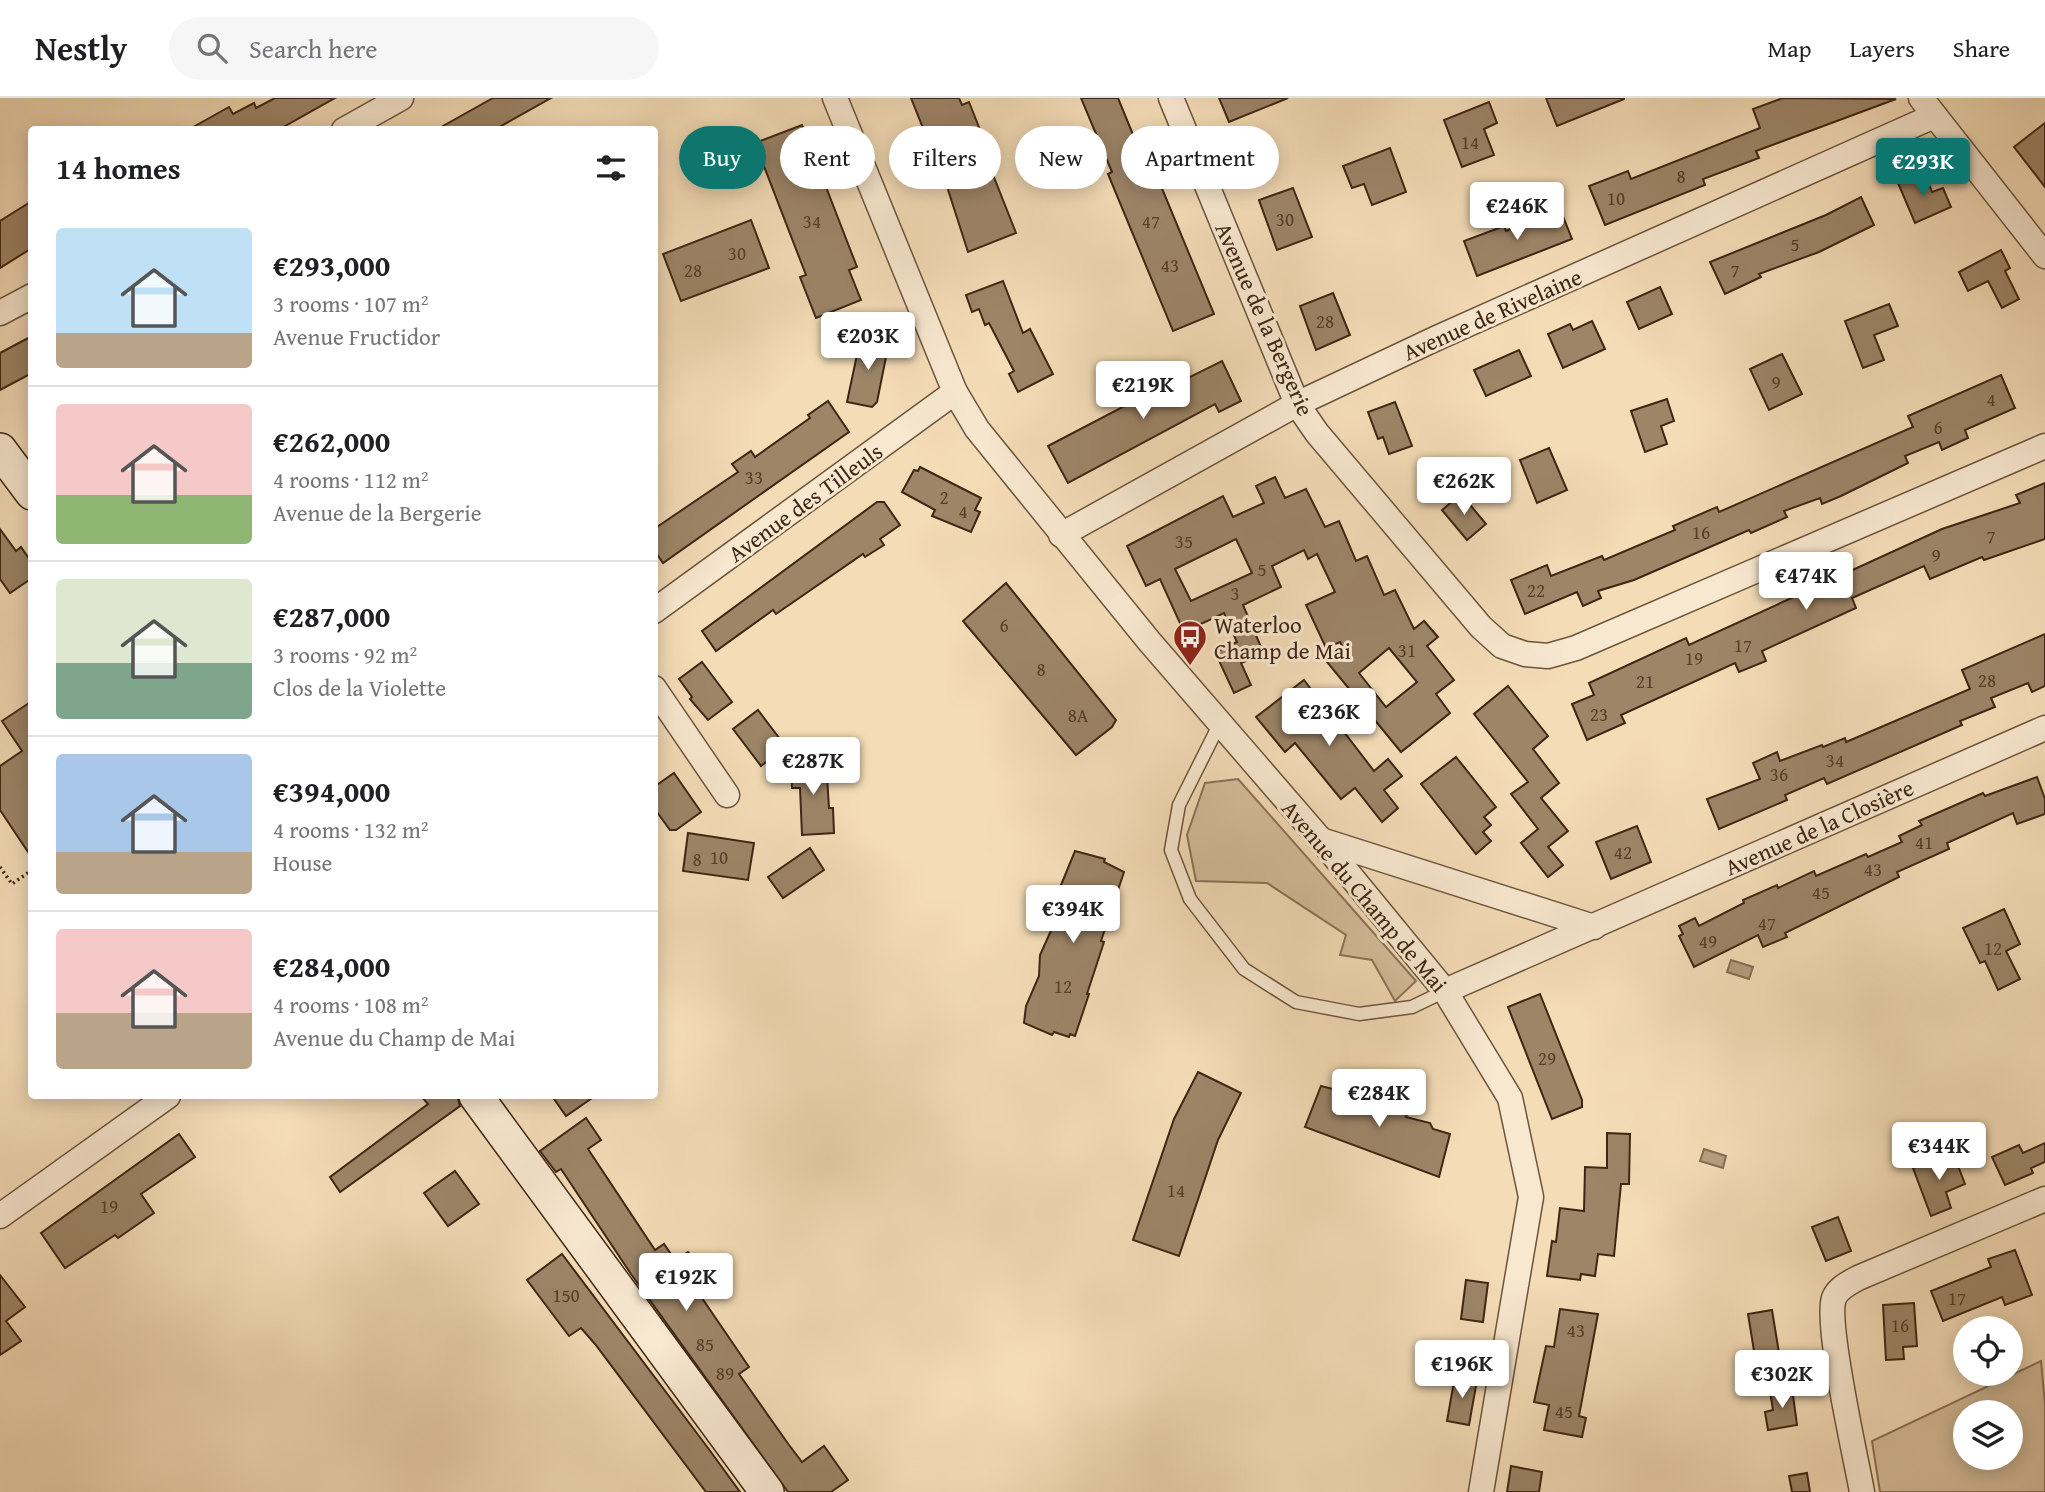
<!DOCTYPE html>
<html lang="en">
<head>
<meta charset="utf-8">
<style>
	:root { --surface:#fff; --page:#f6f6f6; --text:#202124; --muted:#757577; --line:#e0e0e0; --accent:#0f766e }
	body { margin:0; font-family:"Gentium Book Plus",serif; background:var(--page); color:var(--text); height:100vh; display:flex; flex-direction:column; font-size:26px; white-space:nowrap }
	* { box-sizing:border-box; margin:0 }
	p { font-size:23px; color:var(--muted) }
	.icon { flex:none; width:38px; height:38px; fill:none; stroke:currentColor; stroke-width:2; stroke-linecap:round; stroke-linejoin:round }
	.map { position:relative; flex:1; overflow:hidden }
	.details { position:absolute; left:28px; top:28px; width:630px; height:973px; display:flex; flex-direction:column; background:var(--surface); border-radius:7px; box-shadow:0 4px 18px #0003 }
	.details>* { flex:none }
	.banner { position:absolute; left:679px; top:28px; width:665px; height:63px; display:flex; gap:14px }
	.tools { position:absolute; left:1953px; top:1218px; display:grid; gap:14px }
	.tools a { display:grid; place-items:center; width:70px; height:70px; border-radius:50%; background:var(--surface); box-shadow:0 4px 18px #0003; font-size:35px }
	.price { position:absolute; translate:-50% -60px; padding:0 16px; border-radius:7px; background:#fff; color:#222; font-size:23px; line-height:46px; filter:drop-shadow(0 2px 4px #0008) }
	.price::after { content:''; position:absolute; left:50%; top:42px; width:21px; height:16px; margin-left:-10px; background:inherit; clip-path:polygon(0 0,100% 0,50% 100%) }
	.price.on { background:var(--accent); color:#fff }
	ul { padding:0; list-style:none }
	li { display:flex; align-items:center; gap:21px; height:175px; padding:0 28px }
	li+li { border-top:2px solid var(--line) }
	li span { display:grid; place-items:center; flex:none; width:196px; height:140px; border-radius:7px; color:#555 }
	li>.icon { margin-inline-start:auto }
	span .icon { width:84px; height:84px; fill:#fffc; stroke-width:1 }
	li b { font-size:30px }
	h2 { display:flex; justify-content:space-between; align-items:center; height:84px; padding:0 28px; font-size:30px }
	.pill { padding:0 24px; border-radius:32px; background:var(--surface); box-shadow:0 4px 18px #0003; font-size:24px; line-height:63px }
	.pill.on { background:var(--accent); color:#fff }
	header { display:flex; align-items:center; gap:42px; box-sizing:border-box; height:98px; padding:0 35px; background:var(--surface); border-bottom:2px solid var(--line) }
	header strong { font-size:33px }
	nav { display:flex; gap:38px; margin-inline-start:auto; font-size:24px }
	.search { width:490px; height:63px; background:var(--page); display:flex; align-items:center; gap:18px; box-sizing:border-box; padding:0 24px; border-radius:38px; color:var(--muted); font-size:26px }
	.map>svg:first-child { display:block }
</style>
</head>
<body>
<header>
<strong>Nestly</strong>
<div class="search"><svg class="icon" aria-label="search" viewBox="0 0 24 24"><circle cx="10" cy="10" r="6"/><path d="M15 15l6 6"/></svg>Search here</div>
<nav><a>Map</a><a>Layers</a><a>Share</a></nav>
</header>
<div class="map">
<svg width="2045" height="1394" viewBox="0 0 2045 1394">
	<rect width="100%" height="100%" fill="#f4dcb7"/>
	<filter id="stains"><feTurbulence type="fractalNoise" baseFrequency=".00286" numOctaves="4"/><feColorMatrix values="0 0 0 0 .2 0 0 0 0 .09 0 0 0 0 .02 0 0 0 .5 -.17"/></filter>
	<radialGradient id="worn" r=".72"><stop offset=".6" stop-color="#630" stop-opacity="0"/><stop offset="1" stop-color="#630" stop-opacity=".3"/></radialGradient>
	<g fill="#d5bd9b" stroke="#8a7257" stroke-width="2" fill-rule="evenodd">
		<polygon points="1238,681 1416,883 1395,903 1372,862 1340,857 1346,837 1267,785 1196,783 1187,737 1205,685"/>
		<path d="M2041,1263L2045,1306V1394H1880L1872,1343ZM1965,1314H2011V1360H1965Z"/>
	</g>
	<g fill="#b69e7f" stroke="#866e54" stroke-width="2">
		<polygon points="1731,862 1753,869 1749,881 1727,874"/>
		<polygon points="1704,1051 1726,1058 1723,1070 1700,1063"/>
	</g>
	<g fill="#9d8568" stroke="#3f2613" stroke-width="2" fill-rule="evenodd">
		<polygon points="275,0 335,0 278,32 188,32 229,9 233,16 254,5 256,10"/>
		<polygon points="493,0 551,0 494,32 436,32"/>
		<polygon points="911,0 959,0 962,7 969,4 990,57 986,59 1016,135 968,154 943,76 947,74 931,32 925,35"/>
		<polygon points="1081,0 1118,0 1143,61 1149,59 1214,216 1173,233 1108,76 1112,74"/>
		<polygon points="1219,0 1288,0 1229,24"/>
		<polygon points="1546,0 1624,0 1624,1 1557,28"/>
		<polygon points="1783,0 1896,1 1756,53 1759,60 1703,81 1705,87 1605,127 1589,88 1628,73 1631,81 1760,30 1753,11"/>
		<polygon points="1489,4 1497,25 1484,31 1494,57 1462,69 1444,22"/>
		<polygon points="2045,25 2045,89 2014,49"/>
		<polygon points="802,27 857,169 849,172 861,202 816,220 800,179 806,177 755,45"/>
		<polygon points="1390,50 1406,94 1372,107 1364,86 1352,90 1343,68"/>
		<polygon points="1924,74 1932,94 1943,90 1951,109 1915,125 1898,85"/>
		<polygon points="1293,90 1312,139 1277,152 1259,102"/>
		<polygon points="1861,99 1874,127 1819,154 1759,176 1761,179 1725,196 1710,164 1826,117"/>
		<polygon points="32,103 32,150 0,170 0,123"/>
		<polygon points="1560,111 1572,141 1477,178 1464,143 1504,128 1506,133"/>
		<polygon points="751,122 769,170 681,203 663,156"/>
		<polygon points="2001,152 2010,170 2005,173 2019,201 2002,210 1988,183 1968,193 1959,174"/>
		<polygon points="1003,183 1023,235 1030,231 1053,276 1018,294 1009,276 1014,273 989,225 985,227 979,211 972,214 966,197"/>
		<polygon points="1660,189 1672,216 1639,231 1627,204"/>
		<polygon points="1333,195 1350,237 1316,252 1300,208"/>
		<polygon points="1889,206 1898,228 1874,237 1884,262 1863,270 1845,223"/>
		<polygon points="1592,223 1605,251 1563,270 1548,236 1570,226 1573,232"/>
		<polygon points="32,238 32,275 0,292 0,255"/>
		<polygon points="861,238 889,244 877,304 872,309 847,304"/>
		<polygon points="1519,252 1531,278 1486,298 1474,272"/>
		<polygon points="1782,256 1802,296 1769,312 1750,271"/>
		<polygon points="1222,263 1241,303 1219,314 1215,306 1068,385 1048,348 1176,281 1178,285"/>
		<polygon points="2001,277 2015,310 1965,332 1968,340 1942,352 1939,344 1905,358 1908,365 1841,398 1822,406 1820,400 1784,413 1787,419 1751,435 1749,432 1634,482 1598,493 1601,500 1583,508 1577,494 1525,516 1511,482 1547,467 1551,478 1602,458 1604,462 1675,432 1673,428 1717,409 1719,414 1913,329 1908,318"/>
		<polygon points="1667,301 1674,323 1661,328 1667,346 1645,354 1631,313"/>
		<polygon points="828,303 849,334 663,465 654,452 654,431 738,374 732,366 751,353 755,359 810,320 808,317"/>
		<polygon points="1395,304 1412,348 1389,356 1383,339 1378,341 1368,314"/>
		<polygon points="1549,350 1567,392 1537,405 1520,362"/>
		<polygon points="920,369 981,400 975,412 980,414 971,434 932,418 935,412 902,394 914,372 918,373"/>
		<path d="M1275,379L1285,400L1306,391L1325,429L1339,423L1356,463L1367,458L1384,497L1395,492L1414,531L1424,523L1438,539L1427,548L1454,582L1436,596L1450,615L1401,654L1327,564L1344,551L1340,544L1326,550L1306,507L1335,494L1317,456L1308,461L1304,452L1272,468L1281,489L1243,507L1264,556L1241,565L1251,587L1234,595L1215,554L1237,544L1224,515L1184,534L1160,481L1146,488L1127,448L1223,398L1233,419L1264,405L1256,388ZM1236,441L1252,475L1191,503L1175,471ZM1389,550L1417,584L1386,609L1359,575Z"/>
		<polygon points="2045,385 2045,441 1984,462 1982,459 1930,481 1924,468 1852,500 1856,510 1762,553 1766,563 1739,574 1735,565 1621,617 1625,625 1587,642 1572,606 1594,597 1589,585 1686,540 1689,547 1942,431 2020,405 2016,397"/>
		<polygon points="1461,396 1486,426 1467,442 1442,412"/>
		<polygon points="877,404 884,404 900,427 880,441 884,447 865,459 863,456 776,516 773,512 716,553 702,533"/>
		<polygon points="0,431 16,453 21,449 32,465 32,480 10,495 0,481"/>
		<polygon points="1006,485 1116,622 1112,629 1076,657 963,523"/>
		<polygon points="2045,536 2045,588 2032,594 2028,585 1991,600 1995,609 1960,623 1962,627 1827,686 1824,680 1785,697 1787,702 1719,731 1707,701 1760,681 1753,665 1777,654 1780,663 1822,647 1823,649 1845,640 1846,644 1970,591 1962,572"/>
		<polygon points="702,564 732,604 708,622 690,601 692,599 679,581"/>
		<polygon points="1304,582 1374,673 1388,661 1402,678 1384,692 1398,710 1382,724 1355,690 1341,701 1295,645 1285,654 1256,619"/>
		<polygon points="1508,588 1548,638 1533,651 1559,685 1541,700 1568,733 1548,749 1563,767 1548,779 1521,745 1538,731 1511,696 1528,684 1474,616"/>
		<polygon points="32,603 32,760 0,712 0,668 22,653 2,623"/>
		<polygon points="758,612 786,649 761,668 733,631"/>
		<polygon points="1456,659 1496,709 1484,719 1491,727 1483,734 1491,743 1476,756 1421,686"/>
		<polygon points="826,662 829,710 833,710 834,735 802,737 800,690 792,690 791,664"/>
		<polygon points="674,675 701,714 676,732 670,732 654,710 654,689"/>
		<polygon points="2037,679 2045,701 2045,716 2017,726 2013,715 1947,745 1949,751 1897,774 1899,779 1785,835 1787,839 1763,849 1758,837 1694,869 1679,838 1683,836 1679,828 1695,820 1699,828 1744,805 1743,802 1777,787 1778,790 1814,773 1816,778 1866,756 1868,759 1902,744 1899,738 1922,727 1919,723 1983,695 1985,698"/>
		<polygon points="1637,728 1651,764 1611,781 1596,744"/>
		<polygon points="688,735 754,745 748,782 683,773"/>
		<polygon points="810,750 824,772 783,800 768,779"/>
		<polygon points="1075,753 1105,761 1104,764 1124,774 1101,843 1104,844 1087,896 1089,896 1075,938 1070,936 1069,939 1054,934 1052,937 1024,925 1026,908 1039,878 1040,857 1054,826 1051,825 1054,804"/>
		<polygon points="2004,811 2020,846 2006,853 2020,881 1998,892 1985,863 1980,865 1963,830"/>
		<polygon points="1540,896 1582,1002 1582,1009 1552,1021 1508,909"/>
		<polygon points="1198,974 1241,995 1218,1042 1179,1158 1133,1142 1174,1021"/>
		<polygon points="1321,988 1365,999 1367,994 1410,1009 1406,1019 1430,1025 1433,1031 1450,1036 1439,1079 1305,1029"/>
		<polygon points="421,998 457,998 460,1008 340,1094 330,1079 428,1006"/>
		<polygon points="552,998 595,998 566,1018"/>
		<polygon points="586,1020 601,1042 588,1051 655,1152 664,1146 675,1162 688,1154 699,1170 687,1178 749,1269 739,1276 789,1347 802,1364 824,1348 848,1382 831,1394 788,1394 631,1176 561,1071 556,1074 540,1053"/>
		<polygon points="1607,1035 1630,1036 1629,1086 1621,1086 1614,1158 1598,1156 1595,1178 1581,1176 1580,1182 1547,1178 1552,1143 1556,1144 1560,1110 1584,1113 1585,1069 1607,1070"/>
		<polygon points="179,1036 195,1059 141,1096 154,1115 118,1140 115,1137 65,1170 41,1135"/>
		<polygon points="2045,1045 2045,1064 2031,1070 2033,1075 2005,1087 1992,1059 2019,1047 2023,1055"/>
		<polygon points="1953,1055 1965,1086 1946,1094 1951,1110 1931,1118 1913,1070"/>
		<polygon points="455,1073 479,1106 448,1128 424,1095"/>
		<polygon points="1838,1119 1851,1153 1826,1163 1812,1129"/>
		<polygon points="2015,1152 2032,1197 2005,1207 2002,1199 1943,1223 1931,1193 1991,1169 1988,1161"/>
		<polygon points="562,1156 708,1350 740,1394 706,1394 595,1246 581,1230 569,1238 527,1182"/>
		<polygon points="0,1177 25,1209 6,1223 21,1243 0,1257"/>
		<polygon points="1466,1182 1488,1185 1483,1224 1461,1221"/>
		<polygon points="1914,1205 1917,1248 1903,1249 1904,1261 1886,1262 1883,1207"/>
		<polygon points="1560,1211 1598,1216 1579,1318 1586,1320 1582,1339 1544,1332 1549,1307 1534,1304 1546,1248 1554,1249"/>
		<polygon points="1772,1212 1779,1255 1755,1259 1748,1216"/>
		<polygon points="1455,1278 1477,1282 1469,1327 1447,1323"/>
		<polygon points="1792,1290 1797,1327 1768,1332 1765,1314 1773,1312 1770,1293"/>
		<polygon points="1511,1368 1542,1374 1539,1394 1507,1394"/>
		<polygon points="1807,1375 1810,1394 1792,1394 1789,1378"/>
	</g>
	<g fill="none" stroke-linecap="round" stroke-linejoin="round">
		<g stroke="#6c543c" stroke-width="15">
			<polyline id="lane" points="1219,627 1179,707 1171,752 1190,801 1244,871 1296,904 1359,916 1412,909 1445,893"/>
		</g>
		<g stroke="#6c543c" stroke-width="27">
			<g id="street">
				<polyline points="835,0 955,294 977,331 1149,543 1321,742 1445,893 1510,1000 1531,1099 1481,1394"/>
				<polyline points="1171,0 1297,306 1317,335 1481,529 1502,548 1525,556 1548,558 1576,550 2045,348"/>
				<polyline points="1921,0 2045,158"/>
				<polyline points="344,32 401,0"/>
				<polyline points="0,215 32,198"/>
				<polyline points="1061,437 1297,306 1437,240 1934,18"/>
				<polyline points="654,513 955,294"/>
				<polyline points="654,590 727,697"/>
				<polyline points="1321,742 1594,829"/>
				<polyline points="1445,893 2045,630"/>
				<polyline points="0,1118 168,998"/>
				<path d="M1862,1394C1856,1360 1825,1225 1834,1200C1838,1190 1849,1185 1858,1180L2045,1101"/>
			</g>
		</g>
		<g stroke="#3f2613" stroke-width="36">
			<g id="secondary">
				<polyline points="0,352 32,395"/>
				<polyline points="476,998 767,1394"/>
			</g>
		</g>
		<polyline stroke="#3f2613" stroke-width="3.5" stroke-dasharray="2 3.5" stroke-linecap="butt" points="0,769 12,786 32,772"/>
		<use href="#lane" stroke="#f8e8d0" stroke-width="12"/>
		<use href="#street" stroke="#f8e8d0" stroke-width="24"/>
		<use href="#secondary" stroke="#f8e8d0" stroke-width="33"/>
	</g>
	<defs>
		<g id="bus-pin" transform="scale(1.75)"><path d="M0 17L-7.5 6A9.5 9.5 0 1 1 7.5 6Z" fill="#8f2418" stroke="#f8e8d0"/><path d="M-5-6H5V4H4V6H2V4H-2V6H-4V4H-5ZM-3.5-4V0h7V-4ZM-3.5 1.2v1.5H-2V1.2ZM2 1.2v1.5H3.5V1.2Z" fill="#fff"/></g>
	</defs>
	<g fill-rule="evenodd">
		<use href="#bus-pin" x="1190" y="539"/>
	</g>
	<g text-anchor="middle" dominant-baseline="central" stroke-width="6" stroke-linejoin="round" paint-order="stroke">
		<g font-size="19" fill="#563e28">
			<text x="1470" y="44">14</text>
			<text x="1681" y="78">8</text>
			<text x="1616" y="100">10</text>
			<text x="1285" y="121">30</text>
			<text x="812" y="123">34</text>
			<text x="1151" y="123">47</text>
			<text x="1795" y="146">5</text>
			<text x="737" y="155">30</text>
			<text x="1170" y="167">43</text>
			<text x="693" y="172">28</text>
			<text x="1735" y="172">7</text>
			<text x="1325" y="223">28</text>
			<text x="1776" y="284">9</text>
			<text x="1991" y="301">4</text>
			<text x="1938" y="329">6</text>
			<text x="754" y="379">33</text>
			<text x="944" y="399">2</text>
			<text x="963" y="413">4</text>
			<text x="1701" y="434">16</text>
			<text x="1991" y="438">7</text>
			<text x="1184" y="443">35</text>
			<text x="1936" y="457">9</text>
			<text x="1262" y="471">5</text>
			<text x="1536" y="492">22</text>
			<text x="1235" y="495">3</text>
			<text x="1004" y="527">6</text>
			<text x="1743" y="547">17</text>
			<text x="1407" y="552">31</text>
			<text x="1694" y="560">19</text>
			<text x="1041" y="571">8</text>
			<text x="1987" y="582">28</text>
			<text x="1645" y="583">21</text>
			<text x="1599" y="616">23</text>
			<text x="1078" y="617">8A</text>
			<text x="1835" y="662">34</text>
			<text x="1779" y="676">36</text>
			<text x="1924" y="744">41</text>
			<text x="1623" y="754">42</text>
			<text x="719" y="759">10</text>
			<text x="697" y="761">8</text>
			<text x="1873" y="771">43</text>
			<text x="1821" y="794">45</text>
			<text x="1767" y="825">47</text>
			<text x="1708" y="843">49</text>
			<text x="1993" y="850">12</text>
			<text x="1063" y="888">12</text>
			<text x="1547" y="960">29</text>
			<text x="1176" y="1092">14</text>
			<text x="109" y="1108">19</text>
			<text x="566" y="1197">150</text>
			<text x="1957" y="1200">17</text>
			<text x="1900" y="1227">16</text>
			<text x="1576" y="1232">43</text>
			<text x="705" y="1246">85</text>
			<text x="725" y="1275">89</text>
			<text x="1564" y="1313">45</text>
		</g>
		<g font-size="23" fill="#3f2613" stroke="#f8e8d0">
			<text transform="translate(1492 216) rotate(-24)">Avenue de Rivelaine</text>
			<text transform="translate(1265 221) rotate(66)">Avenue de la Bergerie</text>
			<text transform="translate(805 404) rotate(-36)">Avenue des Tilleuls</text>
			<text transform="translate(1819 729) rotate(-24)">Avenue de la Closière</text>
			<text transform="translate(1365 798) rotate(50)">Avenue du Champ de Mai</text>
		</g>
		<g font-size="23" fill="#3f2613" stroke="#f8e8d0" text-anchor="start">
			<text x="1214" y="526">Waterloo<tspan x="1214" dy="26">Champ de Mai</tspan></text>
		</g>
	</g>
	<rect width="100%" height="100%" filter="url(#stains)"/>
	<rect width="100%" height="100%" fill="url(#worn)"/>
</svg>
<div class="tools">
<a><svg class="icon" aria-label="locate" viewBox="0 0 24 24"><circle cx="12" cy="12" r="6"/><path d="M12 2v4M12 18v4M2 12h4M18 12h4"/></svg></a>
<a><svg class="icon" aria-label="layers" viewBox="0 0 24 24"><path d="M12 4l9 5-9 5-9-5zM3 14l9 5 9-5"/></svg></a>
</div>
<b class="price on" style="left:1923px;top:100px">€293K</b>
<b class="price" style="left:1517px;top:144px">€246K</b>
<b class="price" style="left:868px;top:274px">€203K</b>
<b class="price" style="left:1143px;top:323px">€219K</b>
<b class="price" style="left:1464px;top:419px">€262K</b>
<b class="price" style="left:1806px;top:514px">€474K</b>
<b class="price" style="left:1329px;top:650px">€236K</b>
<b class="price" style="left:813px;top:699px">€287K</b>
<b class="price" style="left:1073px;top:847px">€394K</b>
<b class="price" style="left:1379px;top:1031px">€284K</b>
<b class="price" style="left:1939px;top:1084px">€344K</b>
<b class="price" style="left:686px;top:1215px">€192K</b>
<b class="price" style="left:1462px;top:1302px">€196K</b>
<b class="price" style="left:1782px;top:1312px">€302K</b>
<div class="banner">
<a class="pill on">Buy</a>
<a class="pill">Rent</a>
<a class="pill">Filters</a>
<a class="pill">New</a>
<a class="pill">Apartment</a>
</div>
<section class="details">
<h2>14 homes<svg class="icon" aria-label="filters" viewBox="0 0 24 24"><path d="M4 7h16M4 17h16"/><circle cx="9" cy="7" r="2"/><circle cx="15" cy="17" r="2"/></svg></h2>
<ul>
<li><span style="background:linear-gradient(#bfe0f5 75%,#b9a48a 0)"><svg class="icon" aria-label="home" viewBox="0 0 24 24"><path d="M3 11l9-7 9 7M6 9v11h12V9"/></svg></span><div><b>€293,000</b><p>3 rooms · 107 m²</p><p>Avenue Fructidor</p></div></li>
<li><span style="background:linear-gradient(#f6c9c9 65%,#8fb573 0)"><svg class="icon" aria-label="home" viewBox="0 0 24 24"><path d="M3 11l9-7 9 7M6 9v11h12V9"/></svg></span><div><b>€262,000</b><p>4 rooms · 112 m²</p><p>Avenue de la Bergerie</p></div></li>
<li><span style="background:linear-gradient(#dfe7d0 60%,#7fa58c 0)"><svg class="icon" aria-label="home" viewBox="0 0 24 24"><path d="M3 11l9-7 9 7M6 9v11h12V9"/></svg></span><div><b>€287,000</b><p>3 rooms · 92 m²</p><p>Clos de la Violette</p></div></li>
<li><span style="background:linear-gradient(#a9c7e8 70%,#b9a48a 0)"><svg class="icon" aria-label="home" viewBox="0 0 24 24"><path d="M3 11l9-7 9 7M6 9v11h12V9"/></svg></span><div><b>€394,000</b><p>4 rooms · 132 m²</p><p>House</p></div></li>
<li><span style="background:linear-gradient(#f6c9c9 60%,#b9a48a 0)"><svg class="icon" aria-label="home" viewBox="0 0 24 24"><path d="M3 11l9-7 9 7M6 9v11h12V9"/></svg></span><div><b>€284,000</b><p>4 rooms · 108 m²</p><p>Avenue du Champ de Mai</p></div></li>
</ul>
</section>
</div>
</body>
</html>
